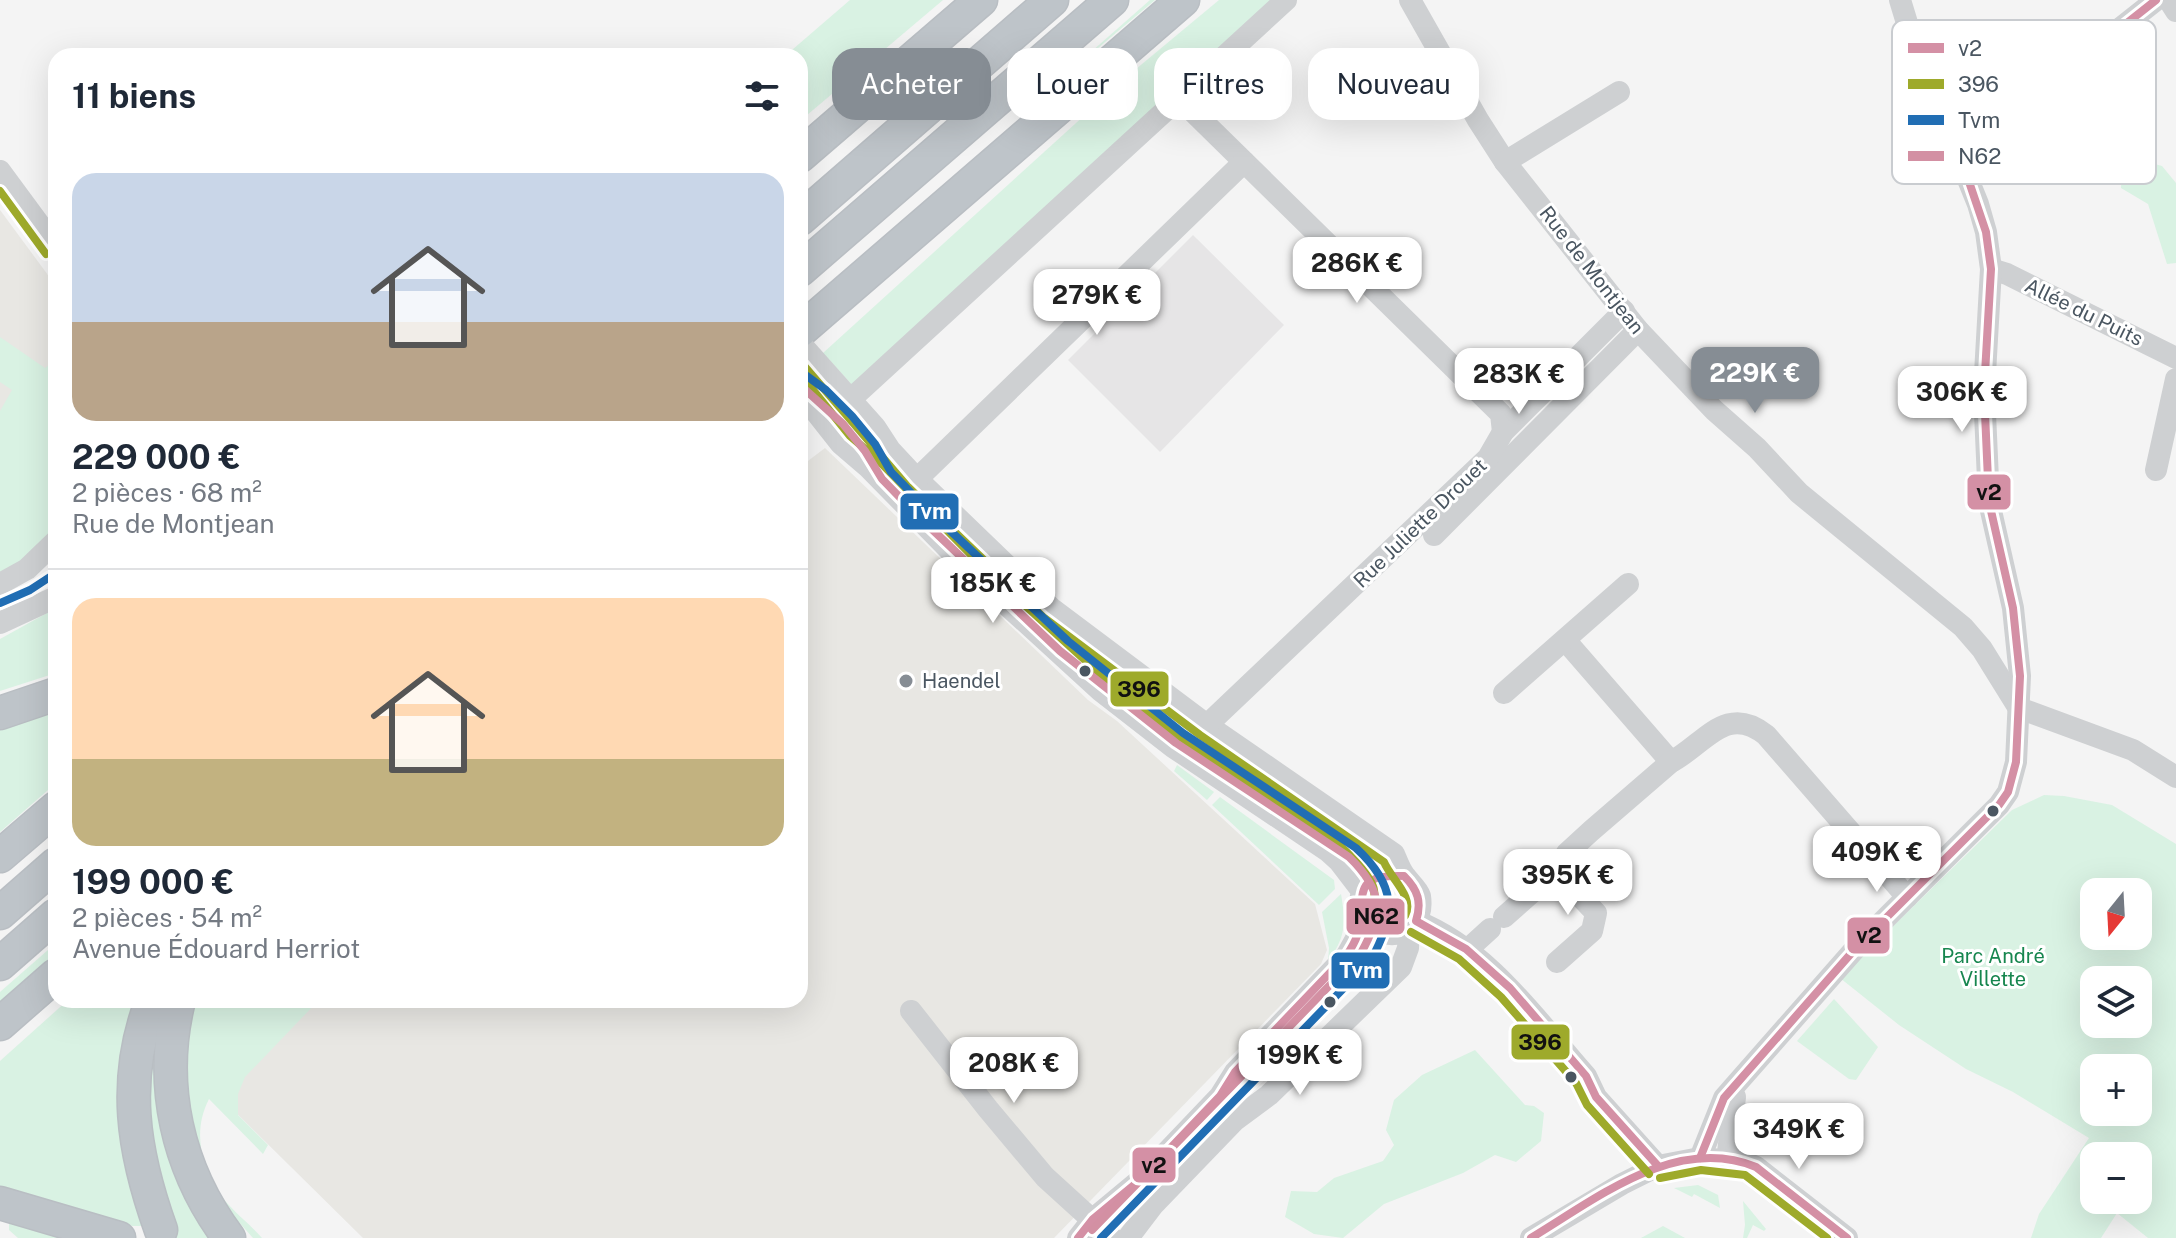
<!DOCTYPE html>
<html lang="fr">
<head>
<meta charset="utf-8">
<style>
	:root { --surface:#fff; --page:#f2f2f3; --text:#1f2937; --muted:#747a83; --line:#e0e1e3; --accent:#868d94 }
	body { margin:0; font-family:"Public Sans",sans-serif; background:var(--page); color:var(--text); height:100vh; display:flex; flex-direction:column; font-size:30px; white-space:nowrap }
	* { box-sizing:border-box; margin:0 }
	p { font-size:26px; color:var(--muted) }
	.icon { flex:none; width:44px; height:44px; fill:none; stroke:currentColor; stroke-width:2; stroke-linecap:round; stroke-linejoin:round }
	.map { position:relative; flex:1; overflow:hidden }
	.panel { position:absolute; left:48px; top:48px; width:760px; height:960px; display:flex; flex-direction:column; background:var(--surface); border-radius:24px; box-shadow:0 8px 32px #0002 }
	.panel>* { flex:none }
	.hud { position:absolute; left:832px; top:48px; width:760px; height:72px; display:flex; gap:16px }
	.needle { width:52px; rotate:198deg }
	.fabs { position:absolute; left:2080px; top:878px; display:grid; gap:16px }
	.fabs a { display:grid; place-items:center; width:72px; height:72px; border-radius:16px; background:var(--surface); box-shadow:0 8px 32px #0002; font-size:40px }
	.price { position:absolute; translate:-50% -68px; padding:0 18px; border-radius:16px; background:#fff; color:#222; font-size:26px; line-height:52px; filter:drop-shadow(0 2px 4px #0008) }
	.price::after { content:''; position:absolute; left:50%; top:48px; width:24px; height:18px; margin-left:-12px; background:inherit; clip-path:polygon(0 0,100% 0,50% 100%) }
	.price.active { background:var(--accent); color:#fff }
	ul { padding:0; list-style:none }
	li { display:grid; align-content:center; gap:16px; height:424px; padding:0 24px }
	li+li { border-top:2px solid var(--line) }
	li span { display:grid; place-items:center; height:248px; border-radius:24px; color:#555 }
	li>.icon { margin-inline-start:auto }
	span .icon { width:144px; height:144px; fill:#fffc; stroke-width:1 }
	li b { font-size:34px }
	h2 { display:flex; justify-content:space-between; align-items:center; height:96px; padding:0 24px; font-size:34px }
	.tag { padding:0 28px; border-radius:24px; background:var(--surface); box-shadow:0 8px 32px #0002; font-size:28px; line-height:72px }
	.tag.active { background:var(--accent); color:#fff }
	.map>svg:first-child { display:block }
</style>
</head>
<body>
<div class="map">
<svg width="2176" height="1238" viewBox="0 0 2176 1238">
	<rect width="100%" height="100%" fill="#f4f4f4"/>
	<g fill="#e8e7e3">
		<polygon points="0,210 56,286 56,535 0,577"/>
		<polygon points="825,448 1088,700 1117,721 1315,904 1327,950 1321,964 1054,1238 363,1238 215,1092 280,1000 800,1000 800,467"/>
	</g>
	<polygon fill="#e6e5e6" points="1193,235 1284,325 1160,452 1068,360"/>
	<g fill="#d9f2e3" fill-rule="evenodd">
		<polygon points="850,0 943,0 800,121 800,56 785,56"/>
		<polygon points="1150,0 1155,0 1041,96"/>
		<polygon points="1219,0 1276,0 853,386 823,353 1130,74"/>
		<polygon points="2122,155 2162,166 2176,183 2176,263 2167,264 2148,204 2121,188"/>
		<polygon points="0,337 45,368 56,360 56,535 0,576 0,411 12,390 0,382"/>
		<polygon points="56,608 56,673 0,691 0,639"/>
		<polygon points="56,708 56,783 0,832 0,727"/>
		<polygon points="1177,765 1214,792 1207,800 1174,771"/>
		<path d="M2044,795L2064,796L2112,805L2176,844V1238H2148L2117,1213L2101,1238H2031L2039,1214L2089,1138L2013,1092L1966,1069L1899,1025L1840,978L2012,810ZM2094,892H2138V936H2094ZM2094,980H2138V1024H2094ZM2094,1068H2138V1112H2094ZM2094,1156H2138V1200H2094Z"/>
		<polygon points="1220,797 1334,880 1335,889 1319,905 1212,805"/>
		<path d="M1341,894C1346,923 1346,937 1328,961L1329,948L1322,912Z"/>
		<polygon points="56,943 56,954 0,1003 0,992"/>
		<polygon points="1834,999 1878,1047 1856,1080 1849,1079 1797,1041"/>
		<polygon points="68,1000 139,1000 145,1226 132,1226 0,1190 0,1061"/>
		<path d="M190,1000H319L245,1077L238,1094V1115L268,1145L263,1154L209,1099C193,1130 200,1163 219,1193C230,1209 249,1223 262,1238H253L212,1192L203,1174L181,1069Z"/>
		<polygon points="151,1035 162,1038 216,1238 169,1238 146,1157"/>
		<polygon points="1475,1050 1525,1105 1534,1106 1544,1113 1541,1141 1516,1162 1495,1155 1463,1173 1384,1204 1343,1238 1314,1234 1285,1217 1291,1191 1317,1192 1334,1178 1383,1161 1394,1145 1386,1130 1394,1100 1422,1075"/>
		<polygon points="1698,1185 1718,1195 1720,1208 1694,1194 1692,1197 1674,1188"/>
		<polygon points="1743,1201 1766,1229 1764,1231 1753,1225 1747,1238 1743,1238 1745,1225"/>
		<polygon points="9,1221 76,1238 18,1238 9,1230"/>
		<polygon points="1663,1226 1685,1238 1641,1238"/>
	</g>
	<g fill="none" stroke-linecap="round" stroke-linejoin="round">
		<g stroke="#b9bec3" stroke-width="35">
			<g id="highway">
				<polyline points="800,156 981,0"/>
				<polyline points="800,219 1052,0"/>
				<polyline points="800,270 1112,0"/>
				<polyline points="800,331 1183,0"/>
				<polyline points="0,713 56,694"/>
				<polyline points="0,856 56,808"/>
				<polyline points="0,913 56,864"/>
				<polyline points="0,964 56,915"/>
				<path d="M152,1000C121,1080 133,1152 161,1230"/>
				<path d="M179,1000C158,1084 177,1169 229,1238"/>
				<polyline points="0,1024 56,975"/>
				<polyline points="0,1203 119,1238"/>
			</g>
		</g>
		<g stroke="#ced0d2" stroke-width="22">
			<polyline points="1410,0 1478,120 1505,162 1638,330 1714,410 1757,448 1799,493 1963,627 1982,649 2018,707"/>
			<polyline points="2169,0 2176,11"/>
			<polyline points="1179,98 1501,414 1503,432"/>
			<polyline points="1960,155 2156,0"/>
			<polyline points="1505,162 1619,92"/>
			<polyline points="0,171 56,247"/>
			<polyline points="1991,269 2007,274 2176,358"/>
			<path d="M800,343L875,427L890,450L917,479L1051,608L1207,725L1394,854C1397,861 1400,870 1405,876C1410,883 1417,888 1420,896C1421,903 1421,908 1419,914C1403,957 1340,923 1366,887C1375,873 1389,874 1404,876"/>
			<polyline points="800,392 841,444 869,468 976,577 1101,691 1173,747 1328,851 1339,861 1362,891"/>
			<polyline points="851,399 1286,0"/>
			<polyline points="2156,470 2176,379"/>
			<polyline points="917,479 1244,162"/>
			<polyline points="1434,535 1638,330"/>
			<polyline points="0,584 27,569 56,541"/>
			<polyline points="0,623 56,597"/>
			<polyline points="1565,640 1671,762"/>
			<polyline points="1504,693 1628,584"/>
			<polyline points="2019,708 2133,750 2176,777"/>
			<polyline points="1207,725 1488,458 1503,432 1624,311"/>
			<polyline points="1556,871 1596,913 1592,931 1557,962"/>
			<path d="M1504,917L1556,871L1567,853L1591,831L1671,762C1705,744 1726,703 1766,735L1907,897"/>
			<path d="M1416,921C1488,949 1537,1021 1586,1076L1596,1097L1658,1166"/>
			<polyline points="1467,950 1490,929"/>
			<polyline points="911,1011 988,1109 1045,1177 1112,1238"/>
			<polyline points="1700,1158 1724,1098 1738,1082 1855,949 1999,805 2008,792 2016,762 2020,676 2013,608 1989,502 1984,391 1991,269 1986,232 1978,204 1914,46 1900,0"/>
			<polyline points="1727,1160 1735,1097"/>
			<polyline points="1078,1238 1093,1219 1140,1180 1220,1096 1235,1072 1347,955 1358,935 1361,916"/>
			<polyline points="1128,1238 1153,1205 1234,1121 1269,1095 1401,967 1408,948 1409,929"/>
			<polyline points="1531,1238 1622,1184 1658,1166 1700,1158 1744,1162 1756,1167 1847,1238"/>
		</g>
		<use href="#highway" stroke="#bec4c9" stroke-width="32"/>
		<g stroke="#fff" stroke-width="14">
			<g id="bus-1">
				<polyline points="1960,155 2156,0"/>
				<polyline points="1700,1158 1724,1098 1855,949 1999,805 2008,792 2016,762 2020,676 2013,608 1989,502 1984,391 1991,269 1986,232 1960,155"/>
				<path d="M1078,1238L1093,1219L1140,1180L1220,1096L1235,1072L1347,955C1351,948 1357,940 1358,932C1366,894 1351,874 1404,876C1418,890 1422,902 1416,921L1466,949L1510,988L1586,1076L1596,1097L1658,1166"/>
				<path d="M1531,1238C1596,1199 1676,1134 1756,1167L1847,1238"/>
			</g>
		</g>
		<g stroke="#fff" stroke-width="14">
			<g id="bus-2">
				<polyline points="0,191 46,254"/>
				<path d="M800,361L908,487L1043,617L1200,735L1384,862C1391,879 1415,897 1405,916L1390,922L1376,916C1372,907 1376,900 1374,890C1372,876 1346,851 1336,842L1180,737L1109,682L984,568L878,460L850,436L809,385"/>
				<polyline points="1411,932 1459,959 1501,997 1576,1083 1587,1105 1649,1174"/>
				<polyline points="1660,1178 1701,1170 1745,1175 1827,1238"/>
			</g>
		</g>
		<g stroke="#fff" stroke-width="14">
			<g id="bus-3">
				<path d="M800,371L826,390L852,416L875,444L891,472L925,507L1068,641L1183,733L1356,848C1396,885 1397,913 1371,960L1101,1238"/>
				<polyline points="0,603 30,590 56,573"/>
			</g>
		</g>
		<g stroke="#fff" stroke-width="14">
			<path id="bus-4" d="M800,385L843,424L865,451L882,479L917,515L1060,651L1176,743L1349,857C1383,890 1384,912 1361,953L1092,1230"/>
		</g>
		<use href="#bus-1" stroke="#d490a5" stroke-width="8"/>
		<use href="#bus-2" stroke="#9eaa2b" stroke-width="8"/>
		<use href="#bus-3" stroke="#216eb4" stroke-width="8"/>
		<use href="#bus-4" stroke="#d390a3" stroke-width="8"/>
	</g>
	<g fill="#4a5661" stroke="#fff" stroke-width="3">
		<circle cx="1085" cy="671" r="7"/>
		<circle cx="1993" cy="811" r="7"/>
		<circle cx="1330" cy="1002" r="7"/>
		<circle cx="1571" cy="1077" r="7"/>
	</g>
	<circle fill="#868d94" stroke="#fff" stroke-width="3" cx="906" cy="681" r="8"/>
	<g text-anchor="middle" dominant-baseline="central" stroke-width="6" stroke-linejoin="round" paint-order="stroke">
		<g font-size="20" fill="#4a5661" stroke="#fff">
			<text transform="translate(1592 270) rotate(52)">Rue de Montjean</text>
			<text transform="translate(2084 312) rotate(26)">Allée du Puits</text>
			<text transform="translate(1420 523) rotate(-44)">Rue Juliette Drouet</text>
		</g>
		<g font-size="20" fill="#4a5661" stroke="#fff" text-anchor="start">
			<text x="922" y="681">Haendel</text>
		</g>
		<g font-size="20" fill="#17864f" stroke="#fff">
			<text x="1993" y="956">Parc André<tspan x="1993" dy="23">Villette</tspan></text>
		</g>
	</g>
	<rect x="1892" y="20" width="264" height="164" rx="12" fill="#fff" stroke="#c9ccd0" stroke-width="2"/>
	<rect x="1908" y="43" width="36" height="10" fill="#d490a5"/>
	<rect x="1908" y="79" width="36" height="10" fill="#9eaa2b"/>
	<rect x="1908" y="115" width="36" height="10" fill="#216eb4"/>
	<rect x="1908" y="151" width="36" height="10" fill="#d390a3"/>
	<g font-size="22" fill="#4a5661">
		<text x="1958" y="56">v2</text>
		<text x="1958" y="92">396</text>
		<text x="1958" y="128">Tvm</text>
		<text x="1958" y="164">N62</text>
	</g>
	<g stroke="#fff" stroke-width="3">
		<rect x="1966" y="473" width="46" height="38" rx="8" fill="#d490a5"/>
		<rect x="899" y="492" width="61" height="39" rx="8" fill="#216eb4"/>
		<rect x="1109" y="670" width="61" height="38" rx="8" fill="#9eaa2b"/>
		<rect x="1345" y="897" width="61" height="39" rx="8" fill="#d390a3"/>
		<rect x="1846" y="916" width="45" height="39" rx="8" fill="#d490a5"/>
		<rect x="1330" y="951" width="61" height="39" rx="8" fill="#216eb4"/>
		<rect x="1510" y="1023" width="61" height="38" rx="8" fill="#9eaa2b"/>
		<rect x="1131" y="1146" width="46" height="38" rx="8" fill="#d490a5"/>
	</g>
	<g font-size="22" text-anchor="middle" font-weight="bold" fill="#fff">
		<text x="930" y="519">Tvm</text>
		<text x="1361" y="978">Tvm</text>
	</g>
	<g font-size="22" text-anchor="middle" font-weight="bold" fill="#111">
		<text x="1989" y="500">v2</text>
		<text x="1139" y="697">396</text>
		<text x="1376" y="924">N62</text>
		<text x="1869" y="943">v2</text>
		<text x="1540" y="1050">396</text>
		<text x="1154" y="1173">v2</text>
	</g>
</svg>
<div class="fabs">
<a><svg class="needle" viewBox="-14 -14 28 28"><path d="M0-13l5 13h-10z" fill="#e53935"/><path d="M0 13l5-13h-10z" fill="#747a83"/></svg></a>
<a><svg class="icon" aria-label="layers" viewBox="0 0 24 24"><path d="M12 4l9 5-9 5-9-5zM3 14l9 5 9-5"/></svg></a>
<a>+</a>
<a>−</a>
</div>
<b class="price" style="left:1357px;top:305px">286K €</b>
<b class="price" style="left:1097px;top:337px">279K €</b>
<b class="price active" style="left:1755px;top:415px">229K €</b>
<b class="price" style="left:1519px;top:416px">283K €</b>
<b class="price" style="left:1962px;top:434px">306K €</b>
<b class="price" style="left:993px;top:625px">185K €</b>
<b class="price" style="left:1877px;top:894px">409K €</b>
<b class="price" style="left:1568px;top:917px">395K €</b>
<b class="price" style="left:1300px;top:1097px">199K €</b>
<b class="price" style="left:1014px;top:1105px">208K €</b>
<b class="price" style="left:1799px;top:1171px">349K €</b>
<div class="hud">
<a class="tag active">Acheter</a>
<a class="tag">Louer</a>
<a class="tag">Filtres</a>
<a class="tag">Nouveau</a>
</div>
<section class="panel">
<h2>11 biens<svg class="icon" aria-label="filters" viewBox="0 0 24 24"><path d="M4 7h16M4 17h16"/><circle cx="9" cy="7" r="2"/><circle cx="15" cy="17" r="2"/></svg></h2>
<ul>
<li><span style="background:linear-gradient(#c9d6e8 60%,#b9a48a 0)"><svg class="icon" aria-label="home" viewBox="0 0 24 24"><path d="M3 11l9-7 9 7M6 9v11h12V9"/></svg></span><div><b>229 000 €</b><p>2 pièces · 68 m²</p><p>Rue de Montjean</p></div></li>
<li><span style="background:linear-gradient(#ffd9b3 65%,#c2b280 0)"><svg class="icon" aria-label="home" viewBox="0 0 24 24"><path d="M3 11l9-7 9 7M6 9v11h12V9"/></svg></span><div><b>199 000 €</b><p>2 pièces · 54 m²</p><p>Avenue Édouard Herriot</p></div></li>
</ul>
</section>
</div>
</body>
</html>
